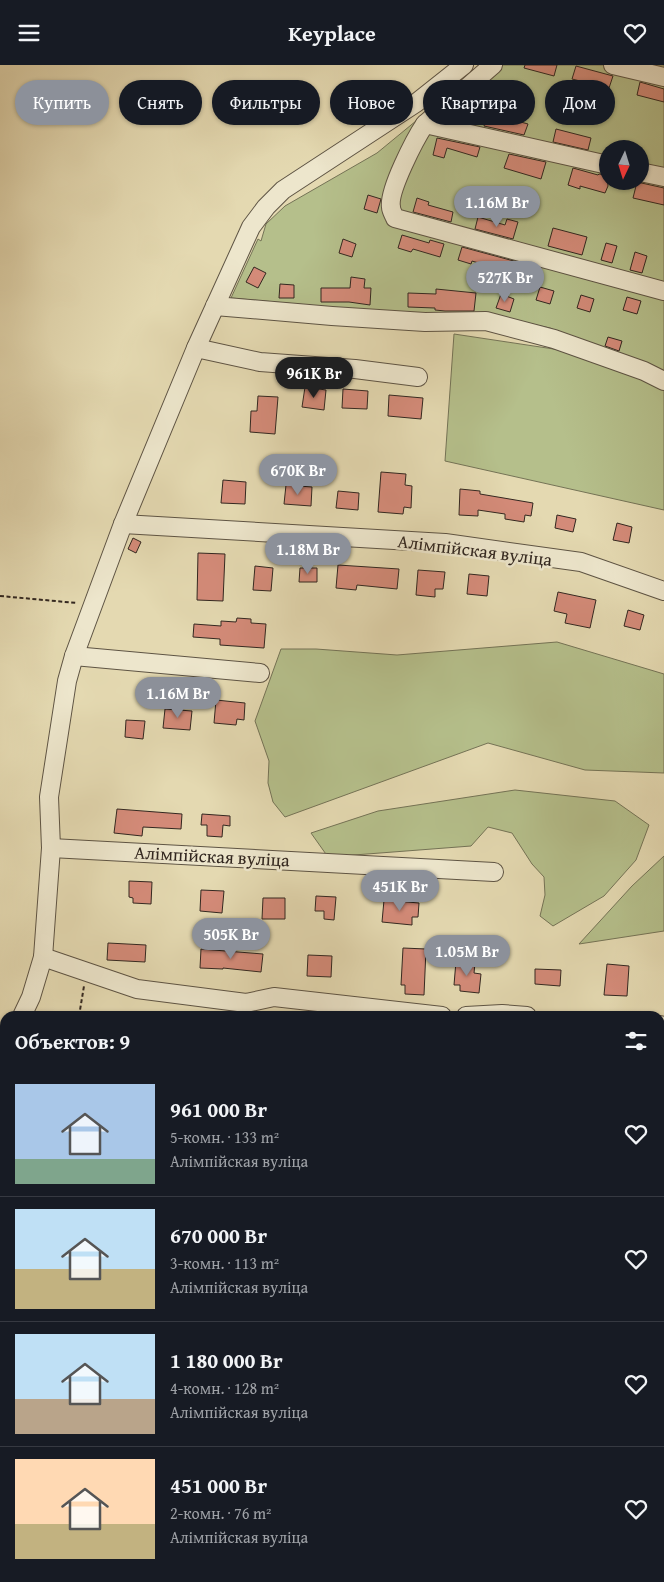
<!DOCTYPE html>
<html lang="ru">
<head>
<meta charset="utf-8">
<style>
	:root { --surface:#171b24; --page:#20242c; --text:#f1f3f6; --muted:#9ea1a6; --line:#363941; --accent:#8c9099 }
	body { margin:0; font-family:"Gentium Book Plus",serif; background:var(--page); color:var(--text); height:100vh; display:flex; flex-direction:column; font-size:19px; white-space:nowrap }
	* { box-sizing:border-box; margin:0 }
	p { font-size:16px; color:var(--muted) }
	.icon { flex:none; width:28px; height:28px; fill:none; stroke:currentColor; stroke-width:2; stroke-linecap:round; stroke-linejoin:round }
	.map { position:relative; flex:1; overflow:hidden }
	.panel { position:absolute; left:0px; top:946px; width:665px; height:571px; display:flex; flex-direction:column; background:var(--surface); border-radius:15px 15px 0 0; box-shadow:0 1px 4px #0004 }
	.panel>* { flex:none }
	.hud { position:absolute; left:15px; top:15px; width:635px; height:45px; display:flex; gap:10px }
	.needle { width:32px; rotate:184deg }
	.buttons { position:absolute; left:599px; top:75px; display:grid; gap:10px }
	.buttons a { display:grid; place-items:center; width:50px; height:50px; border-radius:50%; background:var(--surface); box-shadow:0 1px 4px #0004; font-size:25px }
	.price { position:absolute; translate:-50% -42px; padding:0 11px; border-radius:18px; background:var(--accent); color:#fff; font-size:16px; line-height:32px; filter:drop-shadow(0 1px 2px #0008) }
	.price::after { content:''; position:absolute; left:50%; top:30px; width:15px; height:11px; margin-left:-8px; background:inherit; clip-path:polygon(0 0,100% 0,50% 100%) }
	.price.selected { background:#222; color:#fff }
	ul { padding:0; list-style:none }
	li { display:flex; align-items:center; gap:15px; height:125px; padding:0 15px }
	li+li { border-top:1px solid var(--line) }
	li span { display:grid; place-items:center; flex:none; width:140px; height:100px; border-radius:0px; color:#555 }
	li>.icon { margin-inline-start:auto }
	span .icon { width:60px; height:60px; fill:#fffc; stroke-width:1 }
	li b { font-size:21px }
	h2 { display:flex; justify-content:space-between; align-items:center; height:60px; padding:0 15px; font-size:21px }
	.pill { padding:0 18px; border-radius:22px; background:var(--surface); box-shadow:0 1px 4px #0004; font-size:18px; line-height:45px }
	.pill.selected { background:var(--accent); color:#fff }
	header { display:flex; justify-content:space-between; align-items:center; height:65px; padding:0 15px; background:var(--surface); font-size:22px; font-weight:600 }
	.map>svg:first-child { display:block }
</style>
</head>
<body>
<header><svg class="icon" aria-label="menu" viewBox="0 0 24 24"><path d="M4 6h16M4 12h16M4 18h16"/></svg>Keyplace<svg class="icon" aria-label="heart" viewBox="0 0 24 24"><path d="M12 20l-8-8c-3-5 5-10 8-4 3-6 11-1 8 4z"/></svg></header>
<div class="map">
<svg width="664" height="1517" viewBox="0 0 664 1517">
	<rect width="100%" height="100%" fill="#e4d9b1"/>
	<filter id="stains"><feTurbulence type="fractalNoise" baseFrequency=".004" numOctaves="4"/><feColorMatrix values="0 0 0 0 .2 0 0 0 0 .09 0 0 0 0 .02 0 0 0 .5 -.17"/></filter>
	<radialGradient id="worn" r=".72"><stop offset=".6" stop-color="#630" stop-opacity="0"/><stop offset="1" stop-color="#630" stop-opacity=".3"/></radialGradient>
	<g fill="#b5bf8b" stroke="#747356" fill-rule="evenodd">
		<path d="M484,0H664V445L445,396L454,269L620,294L550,263L490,250L428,251L231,233L258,174L261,176L266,159L285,141L377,88ZM608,84H640V116H608Z"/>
		<polygon points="557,577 664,609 664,708 585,705 488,678 285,752 273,737 268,718 269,696 255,656 281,584 316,584 397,590"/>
		<polygon points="515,725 615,736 649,760 636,795 604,831 553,861 540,851 545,830 544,812 532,799 512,768 488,762 471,781 328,792 311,768 378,746"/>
		<polygon points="664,791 664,866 579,879 632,821"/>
		<polygon points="664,1052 664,1517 323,1517 329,1512 660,1512 660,1054"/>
	</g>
	<g fill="#d48b79" stroke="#322720">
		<polygon points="525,0 557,0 554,11 524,3"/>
		<polygon points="576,1 613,11 608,26 595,22 596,20 572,14"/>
		<polygon points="640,17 664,24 664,37 637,30"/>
		<polygon points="488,48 528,59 524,70 484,61"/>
		<polygon points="556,64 591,73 588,85 553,77"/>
		<polygon points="437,73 480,82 477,92 447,83 444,93 433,90"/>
		<polygon points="509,89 546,97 541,114 504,103"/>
		<polygon points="573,103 598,110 599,109 607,110 608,121 605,128 580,121 580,124 568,120"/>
		<polygon points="637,117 664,123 664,140 633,133"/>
		<polygon points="368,130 381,134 377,148 364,144"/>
		<polygon points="417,133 429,137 428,140 453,147 451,157 413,147"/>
		<polygon points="478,152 505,160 507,154 518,157 513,174 475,164"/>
		<polygon points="553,163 587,172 582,190 548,181"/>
		<polygon points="402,170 429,178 430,175 444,179 440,192 413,184 411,187 398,183"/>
		<polygon points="343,174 356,179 352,192 339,188"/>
		<polygon points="606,178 617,181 612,198 601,195"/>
		<polygon points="462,182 525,199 521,211 472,196 471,199 458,195"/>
		<polygon points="635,187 647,191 642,208 630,205"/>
		<polygon points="254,202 266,208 258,223 246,217"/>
		<polygon points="351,212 365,214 364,223 371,223 370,240 349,237 321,237 321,223 350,223"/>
		<polygon points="280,219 294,220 294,233 279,233"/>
		<polygon points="540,222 554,226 550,239 536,235"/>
		<polygon points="436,224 476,228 474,246 445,246 435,245 435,243 408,242 408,228 436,229"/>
		<polygon points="501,229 514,234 510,247 496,243"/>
		<polygon points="581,230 594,234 590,247 577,243"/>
		<polygon points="627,232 641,236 637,249 623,245"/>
		<polygon points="608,272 622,276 619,286 605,281"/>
		<polygon points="305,322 326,325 324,345 302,342"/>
		<polygon points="343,324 368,326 367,344 342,343"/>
		<polygon points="389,330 423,333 421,354 388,351"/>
		<polygon points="258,331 278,332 275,369 250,367 251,346 257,346"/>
		<polygon points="381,407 406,409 405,420 412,421 411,443 404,442 403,449 378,447"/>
		<polygon points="223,415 246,417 245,439 221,438"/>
		<polygon points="286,420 312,422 311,441 284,439"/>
		<polygon points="460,424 480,426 480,429 533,438 531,451 525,450 524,457 505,454 505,449 478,445 478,451 459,450"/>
		<polygon points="338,426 359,428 358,445 336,443"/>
		<polygon points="557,450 576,454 573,467 555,463"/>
		<polygon points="617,458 632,462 629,478 613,475"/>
		<polygon points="133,473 141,477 136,488 128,484"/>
		<polygon points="198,488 225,489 223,536 197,535"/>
		<polygon points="338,500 399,504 397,524 357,520 356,525 336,523"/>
		<polygon points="255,501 273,503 271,526 253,525"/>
		<polygon points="300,503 317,503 317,517 299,517"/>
		<polygon points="418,505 445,507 443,524 435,524 435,532 416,530"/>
		<polygon points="469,509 489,511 487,531 467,529"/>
		<polygon points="558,527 596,535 590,563 565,558 567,549 554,546"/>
		<polygon points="628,545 644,550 640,565 624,561"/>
		<polygon points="237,553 251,554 251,558 266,559 264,583 220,580 220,574 193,572 194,559 221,561 221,556 236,557"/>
		<polygon points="216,635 245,638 244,655 237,654 236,660 214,658"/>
		<polygon points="165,644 192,646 190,665 163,663"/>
		<polygon points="126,655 145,656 143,674 125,672"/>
		<polygon points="117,744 182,749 181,764 143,762 142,771 114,768"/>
		<polygon points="202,749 230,751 230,761 223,760 222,772 207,771 207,760 201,760"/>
		<polygon points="129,816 152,817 151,839 133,838 133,833 129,832"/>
		<polygon points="201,825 224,826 222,848 200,846"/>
		<polygon points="316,831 336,832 334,855 324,854 324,846 315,846"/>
		<polygon points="263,833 285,833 285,854 262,854"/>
		<polygon points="384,835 419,838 418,852 412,852 412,860 382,857"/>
		<polygon points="108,878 146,880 145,897 107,895"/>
		<polygon points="403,883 426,884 424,930 405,929 405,920 401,920"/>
		<polygon points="201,884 263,889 261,907 223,903 223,904 200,903"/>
		<polygon points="308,890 332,891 331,912 307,911"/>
		<polygon points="456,896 475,898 474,908 481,909 479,928 460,926 460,920 454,920"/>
		<polygon points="607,899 629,901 627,931 604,930"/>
		<polygon points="535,904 561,905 560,921 535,919"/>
	</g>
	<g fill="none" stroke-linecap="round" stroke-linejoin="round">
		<g stroke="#5e5444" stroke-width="20">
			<g id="minor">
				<polyline points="493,0 425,59 608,100"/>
				<polyline points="613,0 664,12"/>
				<path d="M425,59C415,74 388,126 391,142C391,146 394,150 395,153L664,226"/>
				<polyline points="640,107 664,112"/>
				<polyline points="215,241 332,251 425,257 486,256 554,274 644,306 664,316"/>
				<polyline points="196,283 260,297 355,304 418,312"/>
				<polyline points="123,459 445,478 581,497 664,526"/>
				<polyline points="74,591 260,608"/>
				<polyline points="51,783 494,807"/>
				<polyline points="43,892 137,924 246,938 274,932 442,951"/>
				<polyline points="22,951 31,932 43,892 51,783 49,732 67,616 74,591 123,459 196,283 251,162 266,142 283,125 416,38 464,0"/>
				<polyline points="466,951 502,949 527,951"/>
				<polyline points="660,960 663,961"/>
				<polyline points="0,990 5,983"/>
				<polyline points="0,1138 5,1138"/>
				<polyline points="0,1390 5,1390"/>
			</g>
		</g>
		<g stroke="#322720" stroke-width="2" stroke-dasharray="4 2.5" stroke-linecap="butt">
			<polyline points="0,531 77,538"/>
			<polyline points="79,951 84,921"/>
			<polyline points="0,1095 5,1091"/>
			<polyline points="660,1505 664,1507"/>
		</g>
		<use href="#minor" stroke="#ede6cc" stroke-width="18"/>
	</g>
	<g text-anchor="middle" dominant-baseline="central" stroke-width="5" stroke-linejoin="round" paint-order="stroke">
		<g font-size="18" fill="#322720" stroke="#ede6cc">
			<text transform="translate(475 485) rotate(7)">Алімпійская вуліца</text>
			<text transform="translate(212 791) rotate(3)">Алімпійская вуліца</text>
		</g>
	</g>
	<rect width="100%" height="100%" filter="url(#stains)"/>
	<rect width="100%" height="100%" fill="url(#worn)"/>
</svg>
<div class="buttons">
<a><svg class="needle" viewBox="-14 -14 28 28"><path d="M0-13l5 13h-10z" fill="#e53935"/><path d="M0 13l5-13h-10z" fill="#9ea1a6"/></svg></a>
</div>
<b class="price" style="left:497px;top:163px">1.16M Br</b>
<b class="price" style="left:505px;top:238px">527K Br</b>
<b class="price selected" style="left:314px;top:334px">961K Br</b>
<b class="price" style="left:298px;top:431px">670K Br</b>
<b class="price" style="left:308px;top:510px">1.18M Br</b>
<b class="price" style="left:178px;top:654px">1.16M Br</b>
<b class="price" style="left:400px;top:847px">451K Br</b>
<b class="price" style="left:231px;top:895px">505K Br</b>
<b class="price" style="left:467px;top:912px">1.05M Br</b>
<div class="hud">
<a class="pill selected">Купить</a>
<a class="pill">Снять</a>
<a class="pill">Фильтры</a>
<a class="pill">Новое</a>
<a class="pill">Квартира</a>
<a class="pill">Дом</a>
</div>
<section class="panel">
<h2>Объектов: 9<svg class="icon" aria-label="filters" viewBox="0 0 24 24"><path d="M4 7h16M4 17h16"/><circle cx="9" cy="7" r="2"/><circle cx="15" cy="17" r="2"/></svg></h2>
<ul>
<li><span style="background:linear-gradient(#a9c7e8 75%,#7fa58c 0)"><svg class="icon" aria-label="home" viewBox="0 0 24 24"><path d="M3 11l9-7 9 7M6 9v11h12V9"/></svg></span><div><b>961 000 Br</b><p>5-комн. · 133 m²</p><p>Алімпійская вуліца</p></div><svg class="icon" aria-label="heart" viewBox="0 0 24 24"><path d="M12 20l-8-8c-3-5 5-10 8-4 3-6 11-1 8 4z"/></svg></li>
<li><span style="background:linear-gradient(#bfe0f5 60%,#c2b280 0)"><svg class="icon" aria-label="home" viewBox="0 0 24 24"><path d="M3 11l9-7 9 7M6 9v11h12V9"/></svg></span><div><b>670 000 Br</b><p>3-комн. · 113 m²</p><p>Алімпійская вуліца</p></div><svg class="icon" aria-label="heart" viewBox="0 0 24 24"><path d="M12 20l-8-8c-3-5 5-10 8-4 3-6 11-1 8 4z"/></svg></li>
<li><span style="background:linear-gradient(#bfe0f5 65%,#b9a48a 0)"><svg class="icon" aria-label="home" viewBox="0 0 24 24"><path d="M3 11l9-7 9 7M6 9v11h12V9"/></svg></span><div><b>1 180 000 Br</b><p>4-комн. · 128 m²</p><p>Алімпійская вуліца</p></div><svg class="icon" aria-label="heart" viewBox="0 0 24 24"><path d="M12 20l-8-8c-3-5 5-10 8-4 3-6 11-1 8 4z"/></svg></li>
<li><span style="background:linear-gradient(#ffd9b3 65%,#c2b280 0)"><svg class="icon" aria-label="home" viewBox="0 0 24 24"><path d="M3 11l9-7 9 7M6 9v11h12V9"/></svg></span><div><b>451 000 Br</b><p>2-комн. · 76 m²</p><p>Алімпійская вуліца</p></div><svg class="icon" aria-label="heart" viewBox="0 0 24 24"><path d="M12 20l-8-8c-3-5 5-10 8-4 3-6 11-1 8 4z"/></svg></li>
</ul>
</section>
</div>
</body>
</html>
